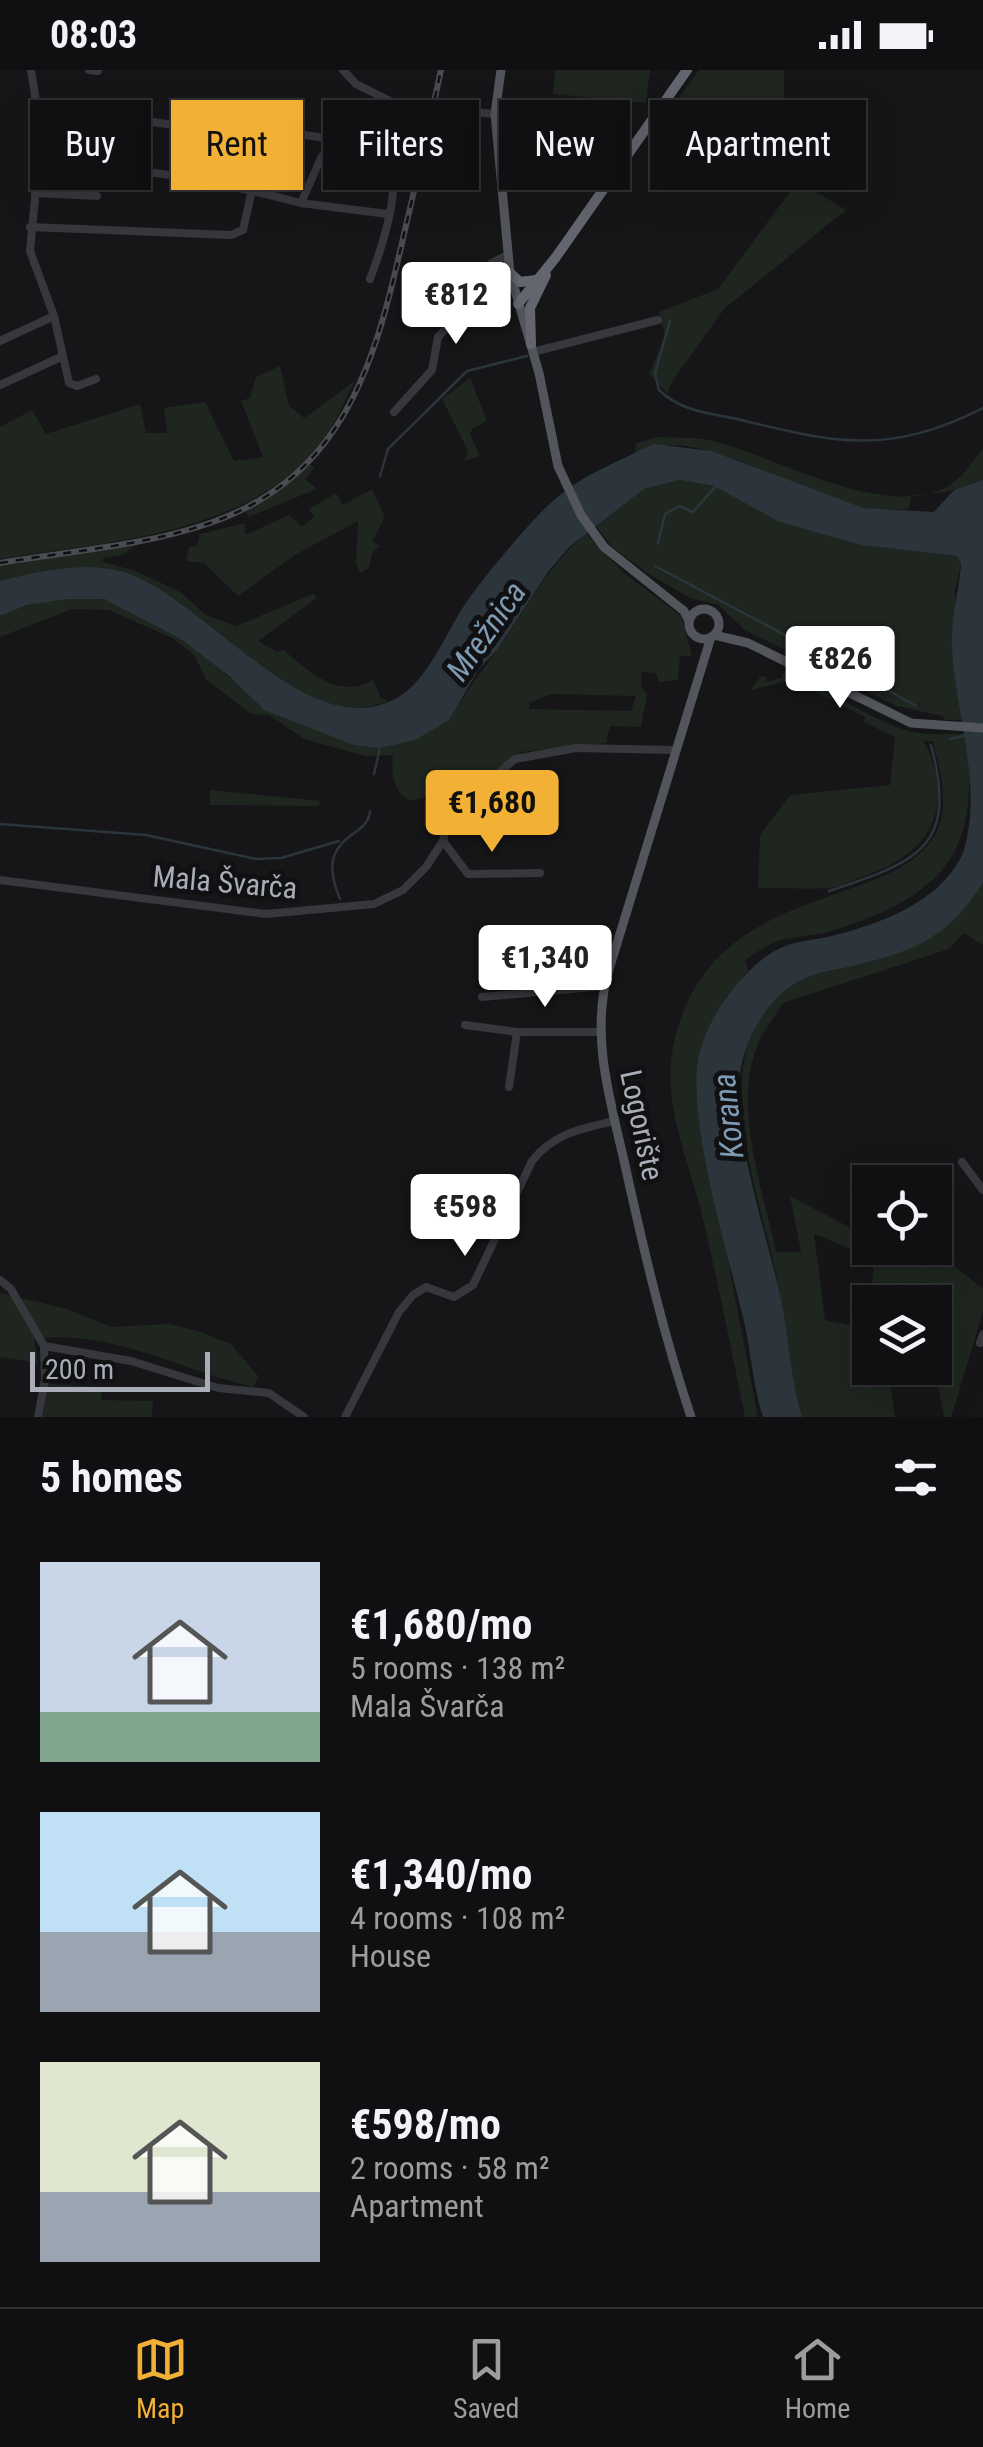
<!DOCTYPE html>
<html lang="en">
<head>
<meta charset="utf-8">
<style>
	:root { --surface:#101012; --page:#19191b; --text:#f1f3f6; --muted:#9c9d9f; --line:#303032; --accent:#f2b134 }
	body { margin:0; font-family:"Roboto Condensed",sans-serif; background:var(--page); color:var(--text); height:100vh; display:flex; flex-direction:column; font-size:38px; white-space:nowrap }
	* { box-sizing:border-box; margin:0 }
	p { font-size:32px; color:var(--muted) }
	.icon { flex:none; width:55px; height:55px; fill:none; stroke:currentColor; stroke-width:2; stroke-linecap:round; stroke-linejoin:round }
	.map { position:relative; height:1347px; overflow:hidden }
	.panel { display:flex; flex-direction:column; background:var(--surface); flex:1 }
	.panel>* { flex:none }
	.top-card { position:absolute; left:30px; top:30px; width:925px; height:90px; display:flex; gap:20px }
	.controls { position:absolute; left:852px; top:1095px; display:grid; gap:20px }
	.controls a { display:grid; place-items:center; width:100px; height:100px; border-radius:0px; background:var(--surface); box-shadow:0 10px 40px #0002,0 0 0 2px var(--line); font-size:50px }
	.scale { position:absolute; left:30px; bottom:25px; width:180px; box-sizing:border-box; padding-left:10px; border:5px solid #a8adb8; border-top:0; font-size:28px; line-height:35px; white-space:nowrap; color:#a8adb8; -webkit-text-stroke:8px #111113; paint-order:stroke }
	.price { position:absolute; translate:-50% -85px; padding:0 22px; border-radius:10px; background:#fff; color:#222; font-size:32px; line-height:65px; filter:drop-shadow(0 2px 5px #0008) }
	.price::after { content:''; position:absolute; left:50%; top:60px; width:30px; height:22px; margin-left:-15px; background:inherit; clip-path:polygon(0 0,100% 0,50% 100%) }
	.price.current { background:var(--accent); color:#111 }
	ul { padding:0; list-style:none }
	li { display:flex; align-items:center; gap:30px; height:250px; padding:0 40px }
	li span { display:grid; place-items:center; flex:none; width:280px; height:200px; border-radius:0px; color:#555 }
	li>.icon { margin-inline-start:auto }
	span .icon { width:120px; height:120px; fill:#fffc; stroke-width:1 }
	li b { font-size:42px }
	h2 { display:flex; justify-content:space-between; align-items:center; height:120px; padding:0 40px; font-size:42px }
	.pill { padding:0 35px; border-radius:0px; background:var(--surface); box-shadow:0 10px 40px #0002,0 0 0 2px var(--line); font-size:35px; line-height:90px }
	.pill.current { background:var(--accent); color:#111 }
	.status { display:flex; justify-content:space-between; align-items:center; height:70px; padding:0 50px; background:var(--surface); direction:ltr }
	.status svg { height:28px; fill:currentColor }
	.tabs { display:flex; justify-content:space-around; align-items:center; height:140px; border-top:2px solid var(--line); background:var(--surface); font-size:28px; color:var(--muted) }
	.tabs a { display:grid; justify-items:center; gap:5px }
	.tabs .current { color:var(--accent) }
	.map>svg:first-child { display:block }
</style>
</head>
<body>
<div class="status"><b>08:03</b><svg viewBox="0 0 49 12"><path d="M0 12V9h3v3zM5 12V6h3v6zM10 12V3h3v9zM15 12V0h3v12zM26 1h20v11H26zM47 4h2v5h-2z"/></svg></div>
<div class="map">
<svg width="983" height="1347" viewBox="0 0 983 1347">
	<rect width="100%" height="100%" fill="#161618"/>
	<g fill="#1e261f" fill-rule="evenodd">
		<polygon points="555,0 650,0 646,33 553,24"/>
		<polygon points="699,0 784,0 784,49 669,75 654,62"/>
		<polygon points="798,111 846,140 724,239 671,313 668,324 649,304 665,266 659,242 718,219"/>
		<path d="M280,296L289,336L304,348L355,311C347,326 340,343 331,358C262,466 112,470 0,489V357L32,340L46,364L140,334L146,363H167L164,338L205,332L234,391L263,387L241,331L250,328L256,307Z"/>
		<polygon points="470,308 487,351 473,358 470,364 480,386 464,391 468,381 442,329"/>
		<path d="M657,367C672,368 689,367 704,369C772,382 875,450 945,418C959,412 973,390 983,379V410L947,422L912,425L909,439C894,439 878,441 863,438C798,428 700,351 636,383L635,374Z"/>
		<polygon points="310,394 314,398 305,409 317,419 248,447 246,441 281,419"/>
		<polygon points="680,410 714,416 779,452 861,475 957,486 961,494 955,521 964,650 944,650 943,646 896,636 745,560 718,535 690,528 652,506 613,478 596,456 644,419"/>
		<polygon points="372,419 385,447 372,471 380,476 372,483 369,498 360,503 356,493 358,451 295,485 238,526 204,493 186,491 189,477 197,476 200,464 245,453 245,465 289,445 302,457 314,447 309,439 336,423 343,435"/>
		<path d="M586,463L625,504L681,546L692,586H680L678,610L659,612L656,603L642,602L641,616L647,625L641,657L610,656L606,673L521,682L483,710L410,731C393,722 391,702 393,685L366,686L340,679L304,669L269,645L251,644L206,609L194,585L172,568L109,540L72,539L0,567V546C30,533 73,520 106,530C167,548 220,597 264,640L449,650C464,625 480,603 497,580C527,539 547,496 586,463ZM551,624L635,626H636L631,641L529,639V633Z"/>
		<path d="M138,473L123,485L103,488V492L136,501L180,522L206,545L236,556L313,524L317,528L258,571L277,582L284,580C309,602 339,630 373,610L381,628L389,631C369,637 349,642 329,635C258,613 198,527 122,502C85,490 36,502 0,511V496Z"/>
		<path d="M783,603C828,614 866,650 912,662C931,666 947,663 966,664C981,784 944,825 832,861C815,866 796,866 778,871C767,874 755,884 745,890L748,901L726,927L698,1035L758,1347H745C732,1282 719,1218 704,1153C690,1090 659,1033 675,968C715,802 910,845 940,753C948,726 939,698 933,671H924C956,735 933,783 864,806C853,810 839,818 827,818C805,820 781,817 758,818L760,765L790,725L890,715L895,667L864,652L865,647L792,610L751,620L760,607L766,606L767,612L781,608Z"/>
		<polygon points="210,720 321,731 318,736 210,735"/>
		<path d="M983,812V875L964,863L949,879L783,933C775,946 764,960 758,974C732,1037 763,1119 776,1182H801L790,1126L870,1168V1178H931L983,1219V1242L951,1347H944L935,1298V1232H871L874,1188L814,1164L825,1250L870,1259V1298H888L895,1347H802C788,1300 786,1252 776,1204C758,1119 696,963 802,909C816,902 837,900 853,896C917,879 946,868 983,812Z"/>
		<path d="M0,1223L68,1239L111,1257L169,1254L201,1262L231,1274L258,1306L254,1317C182,1301 110,1258 34,1269L38,1293L0,1287Z"/>
		<polygon points="49,1314 102,1317 101,1330 153,1331 152,1347 42,1347"/>
	</g>
	<path fill="#2c353c" d="M653,374L712,381L863,438L934,442L954,420L983,410V813C946,869 917,880 853,896C836,900 816,902 801,910C768,927 746,966 740,1002C730,1059 770,1174 782,1234C789,1273 791,1310 802,1347H763C752,1313 751,1277 742,1243C727,1181 684,1039 700,981C706,958 721,933 736,915C748,901 765,884 783,877C796,871 813,870 828,867C877,855 944,832 964,780C983,715 955,642 952,577C951,545 959,523 961,494L957,486L861,475L779,452L714,416L680,410L644,419L569,477L548,502L497,580L479,599L449,650L415,670L380,678L354,675L264,640L229,606L181,569L104,529H66L27,535L0,546V511C36,502 82,491 120,501C205,524 304,676 395,629C430,611 447,558 470,527C489,501 530,451 554,430C582,405 620,391 653,374Z"/>
	<g fill="none" stroke-linecap="round" stroke-linejoin="round">
		<g stroke="#2c353c" stroke-width="2.5">
			<path d="M670,251L655,303L659,320C680,341 709,343 737,349C835,373 888,386 983,338"/>
			<polyline points="380,406 388,379 467,301 527,286"/>
			<polyline points="658,473 665,444 679,436 693,442 717,415"/>
			<polyline points="655,496 834,591"/>
			<polyline points="848,598 916,636"/>
			<polyline points="950,669 968,665"/>
			<polyline points="374,704 380,678"/>
			<polyline points="0,754 146,765 256,789 281,788 339,771"/>
			<path d="M829,821C916,792 959,779 931,675"/>
			<path d="M340,829C312,763 369,770 370,741"/>
		</g>
		<g stroke="#37383d" stroke-width="8">
			<polyline points="31,0 38,44 38,96 30,181 54,246 69,313 77,316 96,309"/>
			<polyline points="89,0 98,1"/>
			<polyline points="343,0 356,14 394,33"/>
			<polyline points="434,39 495,44"/>
			<polyline points="38,44 118,47 215,61 246,56 351,72 386,83 394,33 426,38"/>
			<path d="M38,96C135,95 208,109 301,133L321,88L335,70"/>
			<polyline points="35,123 97,126"/>
			<polyline points="301,133 388,144"/>
			<polyline points="30,157 231,165 243,160 252,120"/>
			<path d="M370,209C381,180 406,108 386,83"/>
			<polyline points="0,271 54,246"/>
			<polyline points="533,282 658,250"/>
			<polyline points="0,315 63,286"/>
			<polyline points="394,342 432,300 438,267 455,249 491,193 508,185"/>
			<polyline points="443,771 468,804 540,803"/>
			<polyline points="0,810 266,844 374,834 403,820 426,797 443,771 451,738 459,727 488,712 515,689 576,678 675,680"/>
			<polyline points="482,927 604,916"/>
			<polyline points="465,955 517,962 600,962"/>
			<polyline points="509,1017 517,962"/>
			<polyline points="962,1092 983,1120"/>
			<polyline points="0,1210 11,1219 44,1276"/>
			<polyline points="980,1273 983,1264"/>
			<polyline points="38,1347 45,1310 44,1276 131,1291 218,1318 269,1323 304,1347"/>
			<path d="M345,1347L399,1242L413,1225L426,1217L454,1227L473,1215L532,1091C554,1063 581,1059 614,1051"/>
		</g>
		<g stroke="#53555c" stroke-width="9">
			<polyline points="501,0 495,44 510,203 539,303 558,396 581,445 604,477 684,541 689,551"/>
			<circle cx="704" cy="554" r="15"/>
			<polyline points="714,565 748,573 911,653 983,658"/>
			<path d="M691,1347C663,1263 644,1181 625,1095C611,1032 591,971 607,906L711,567"/>
		</g>
		<g stroke="#63666e" stroke-width="10">
			<polyline points="510,203 520,212 536,210"/>
			<polyline points="518,234 556,187 687,0"/>
			<polyline points="531,274 530,238 546,205"/>
		</g>
		<g stroke="#4a4c52" stroke-width="6">
			<path id="rail" d="M0,493C69,481 144,476 210,453C346,406 376,289 404,164C417,109 429,55 441,0"/>
		</g>
		<use href="#rail" stroke="#111113" stroke-width="2.5" stroke-dasharray="8" stroke-linecap="butt"/>
	</g>
	<g text-anchor="middle" dominant-baseline="central" stroke-width="10" stroke-linejoin="round" paint-order="stroke">
		<g font-size="30" fill="#a8adb8" stroke="#111113">
			<text transform="translate(225 812) rotate(5)">Mala Švarča</text>
			<text transform="translate(642 1055) rotate(78)">Logorište</text>
		</g>
		<g font-size="32" font-style="italic" fill="#7f9bb3" stroke="#111113">
			<text transform="translate(486 561) rotate(-55)">Mrežnica</text>
			<text transform="translate(728 1046) rotate(-96)">Korana</text>
		</g>
	</g>
</svg>
<div class="controls">
<a><svg class="icon" aria-label="locate" viewBox="0 0 24 24"><circle cx="12" cy="12" r="6"/><path d="M12 2v4M12 18v4M2 12h4M18 12h4"/></svg></a>
<a><svg class="icon" aria-label="layers" viewBox="0 0 24 24"><path d="M12 4l9 5-9 5-9-5zM3 14l9 5 9-5"/></svg></a>
</div>
<div class="scale">200 m</div>
<b class="price" style="left:456px;top:277px">€812</b>
<b class="price" style="left:840px;top:641px">€826</b>
<b class="price current" style="left:492px;top:785px">€1,680</b>
<b class="price" style="left:545px;top:940px">€1,340</b>
<b class="price" style="left:465px;top:1189px">€598</b>
<div class="top-card">
<a class="pill">Buy</a>
<a class="pill current">Rent</a>
<a class="pill">Filters</a>
<a class="pill">New</a>
<a class="pill">Apartment</a>
</div>
</div>
<section class="panel">
<h2>5 homes<svg class="icon" aria-label="filters" viewBox="0 0 24 24"><path d="M4 7h16M4 17h16"/><circle cx="9" cy="7" r="2"/><circle cx="15" cy="17" r="2"/></svg></h2>
<ul>
<li><span style="background:linear-gradient(#c9d6e8 75%,#7fa58c 0)"><svg class="icon" aria-label="home" viewBox="0 0 24 24"><path d="M3 11l9-7 9 7M6 9v11h12V9"/></svg></span><div><b>€1,680/mo</b><p>5 rooms · 138 m²</p><p>Mala Švarča</p></div></li>
<li><span style="background:linear-gradient(#bfe0f5 60%,#9aa5b1 0)"><svg class="icon" aria-label="home" viewBox="0 0 24 24"><path d="M3 11l9-7 9 7M6 9v11h12V9"/></svg></span><div><b>€1,340/mo</b><p>4 rooms · 108 m²</p><p>House</p></div></li>
<li><span style="background:linear-gradient(#dfe7d0 65%,#9aa5b1 0)"><svg class="icon" aria-label="home" viewBox="0 0 24 24"><path d="M3 11l9-7 9 7M6 9v11h12V9"/></svg></span><div><b>€598/mo</b><p>2 rooms · 58 m²</p><p>Apartment</p></div></li>
</ul>
</section>
<nav class="tabs">
<a class="current"><svg class="icon" aria-label="map" viewBox="0 0 24 24"><path d="M3 6l6-2 6 2 6-2v14l-6 2-6-2-6 2zM9 4v14M15 6v14"/></svg>Map</a>
<a><svg class="icon" aria-label="saved" viewBox="0 0 24 24"><path d="M7 4h10v16l-5-4-5 4z"/></svg>Saved</a>
<a><svg class="icon" aria-label="home" viewBox="0 0 24 24"><path d="M3 11l9-7 9 7M6 9v11h12V9"/></svg>Home</a>
</nav>
</body>
</html>
